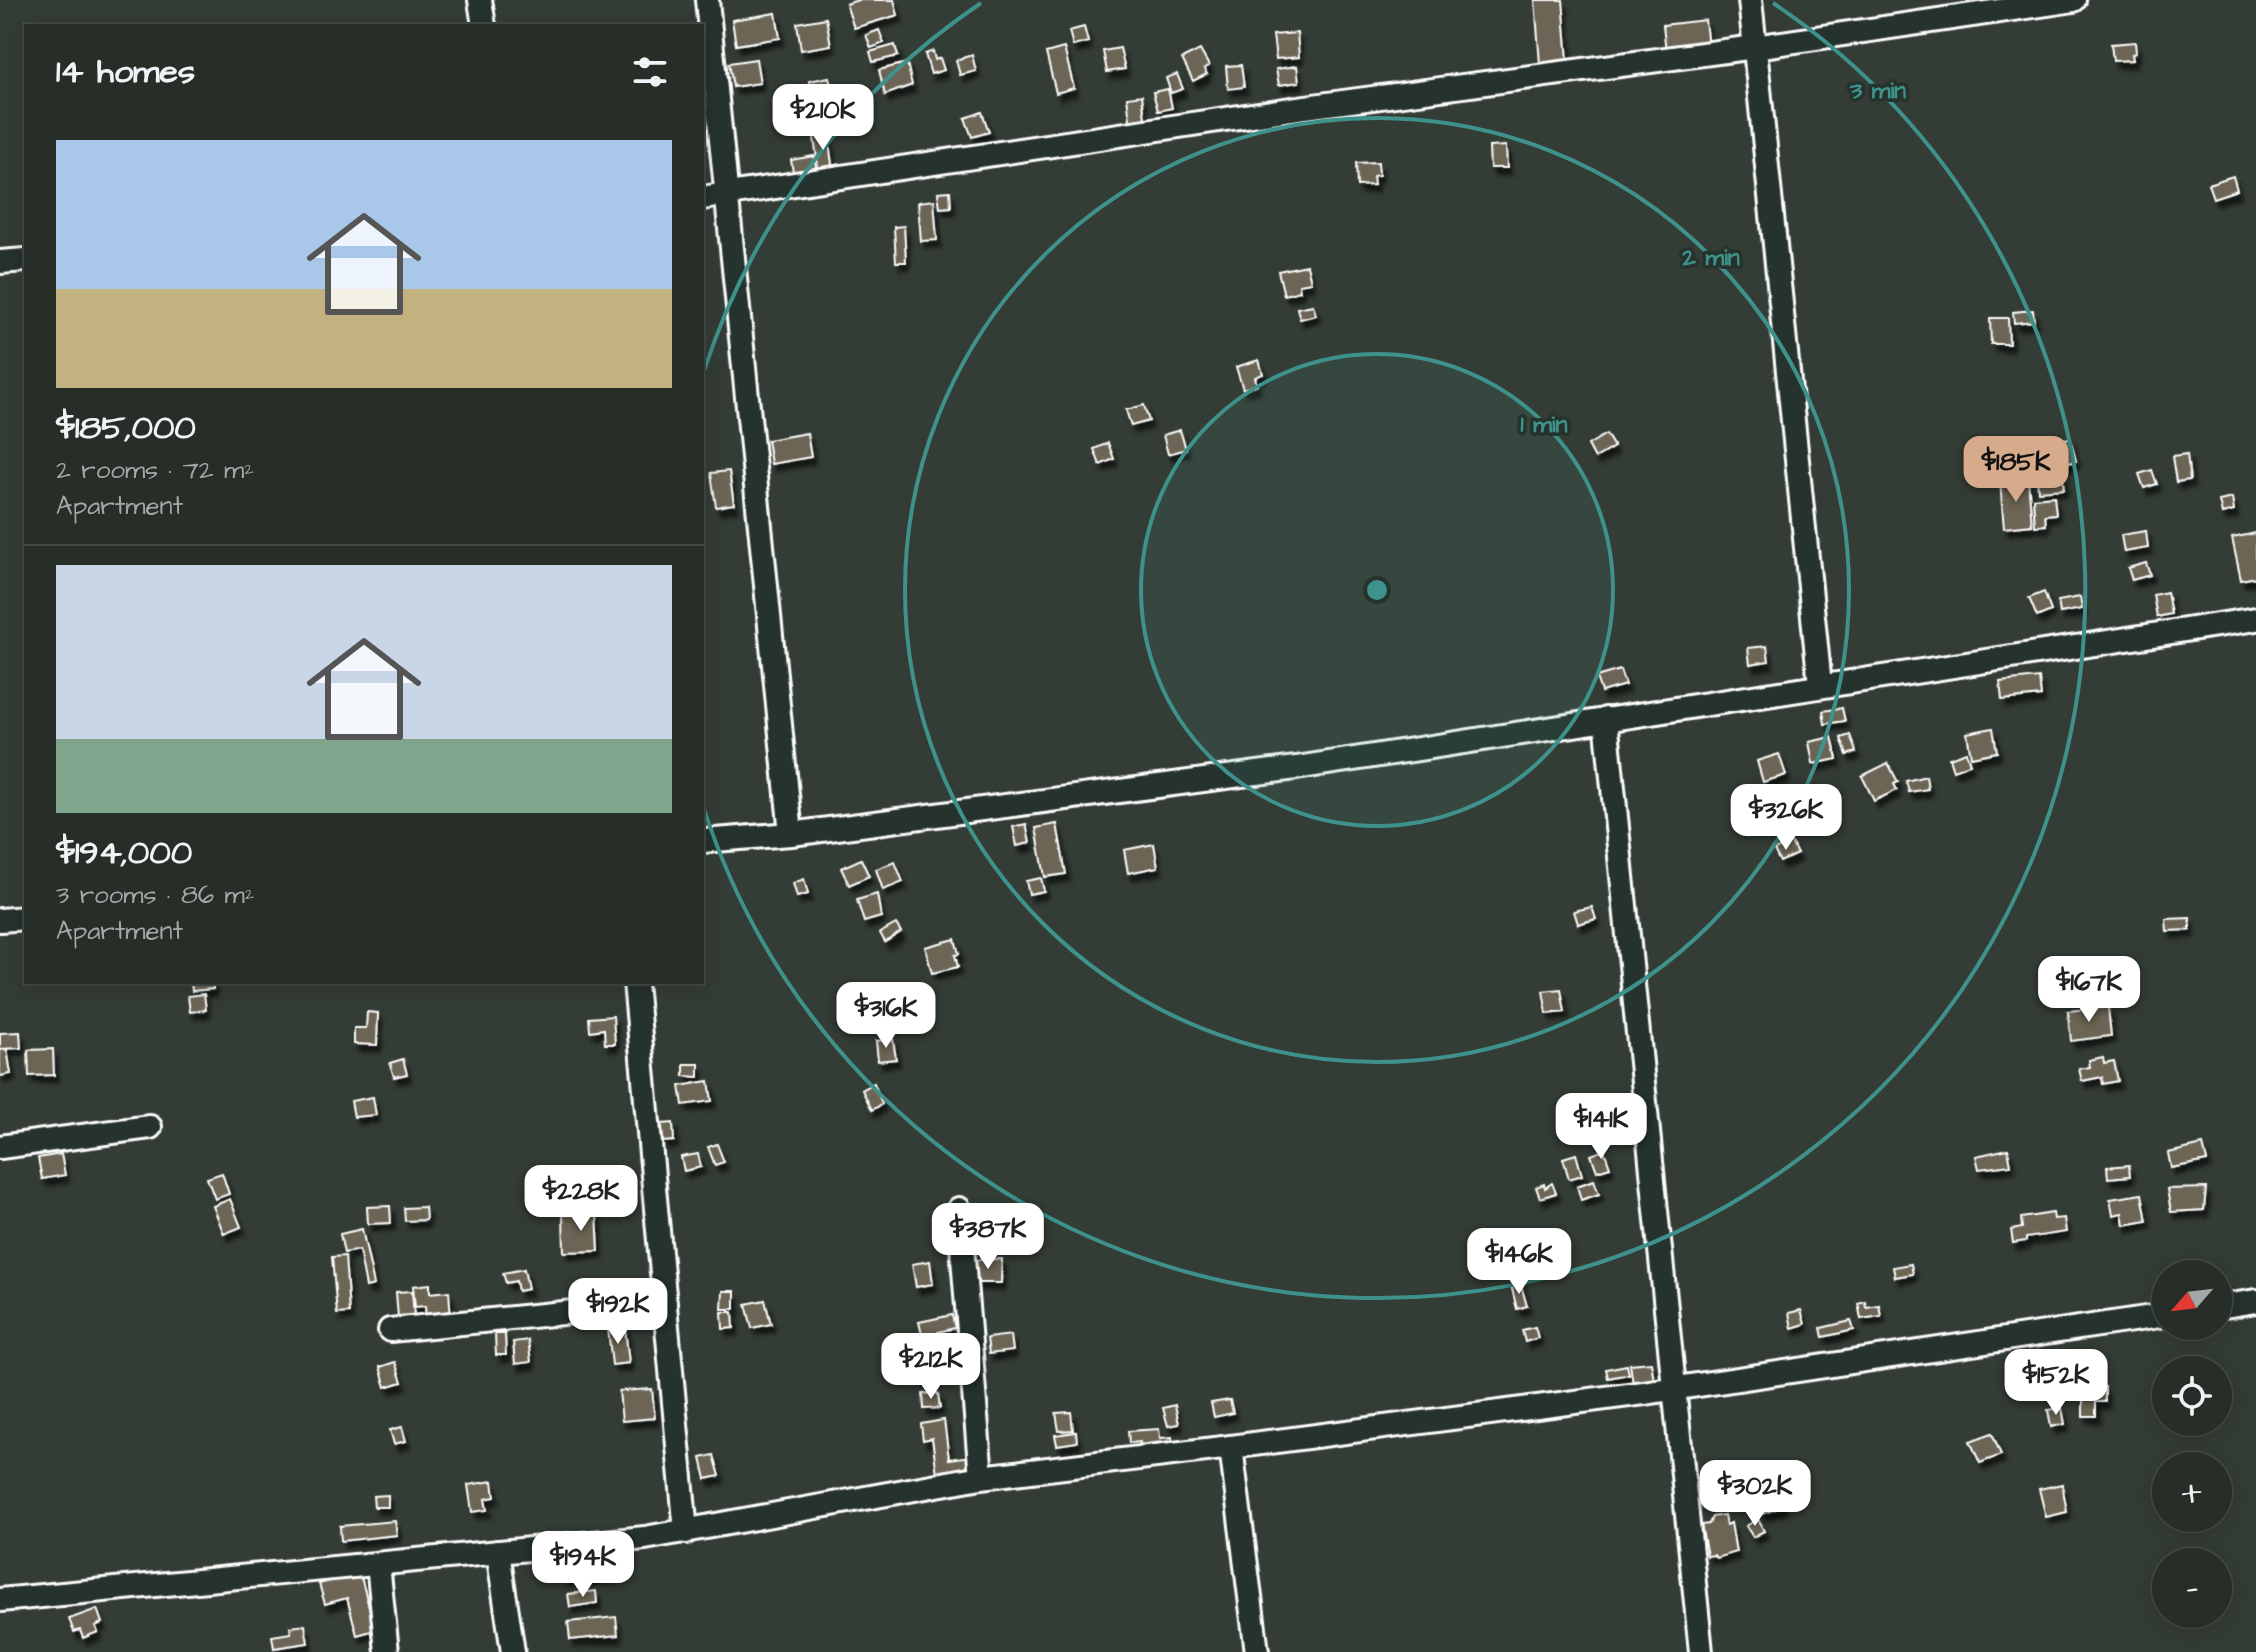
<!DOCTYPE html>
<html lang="en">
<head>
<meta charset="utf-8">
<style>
	:root { --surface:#272e28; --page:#2f3630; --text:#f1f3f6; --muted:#a4a8a8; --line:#434a45; --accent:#d6ab8b }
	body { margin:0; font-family:"Architects Daughter",sans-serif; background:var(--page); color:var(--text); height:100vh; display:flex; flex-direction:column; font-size:30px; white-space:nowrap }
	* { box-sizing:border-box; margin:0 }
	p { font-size:26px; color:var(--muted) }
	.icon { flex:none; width:44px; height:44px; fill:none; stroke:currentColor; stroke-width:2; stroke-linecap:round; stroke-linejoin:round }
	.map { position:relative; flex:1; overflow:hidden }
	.panel { position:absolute; left:24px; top:24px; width:680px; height:960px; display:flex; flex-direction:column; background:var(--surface); border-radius:0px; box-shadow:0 4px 20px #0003,0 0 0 2px var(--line) }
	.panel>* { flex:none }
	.needle { width:52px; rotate:242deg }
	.tools { position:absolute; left:2152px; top:1260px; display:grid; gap:16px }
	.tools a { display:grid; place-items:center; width:80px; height:80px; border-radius:50%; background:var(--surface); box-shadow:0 4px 20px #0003,0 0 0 2px var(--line); font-size:40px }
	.price { position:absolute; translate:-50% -68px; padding:0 18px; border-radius:16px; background:#fff; color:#222; font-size:26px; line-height:52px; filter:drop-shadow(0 2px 4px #0008) }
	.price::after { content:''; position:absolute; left:50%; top:48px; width:24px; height:18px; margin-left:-12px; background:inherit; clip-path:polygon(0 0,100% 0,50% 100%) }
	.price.active { background:var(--accent); color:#111 }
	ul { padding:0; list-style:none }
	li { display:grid; align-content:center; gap:16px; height:424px; padding:0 32px }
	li+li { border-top:2px solid var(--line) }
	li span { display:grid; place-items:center; height:248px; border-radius:0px; color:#555 }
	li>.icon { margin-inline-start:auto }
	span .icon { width:144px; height:144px; fill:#fffc; stroke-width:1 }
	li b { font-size:34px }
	h2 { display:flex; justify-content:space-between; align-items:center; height:96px; padding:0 32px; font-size:34px }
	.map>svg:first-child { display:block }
</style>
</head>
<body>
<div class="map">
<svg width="2256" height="1652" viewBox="0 0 2256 1652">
	<defs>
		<filter id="shadow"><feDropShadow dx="4" dy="7" stdDeviation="2" flood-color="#0009"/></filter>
	</defs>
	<rect width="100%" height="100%" fill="#343d35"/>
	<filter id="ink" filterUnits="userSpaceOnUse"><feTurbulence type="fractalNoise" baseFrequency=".0125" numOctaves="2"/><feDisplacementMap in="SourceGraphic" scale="16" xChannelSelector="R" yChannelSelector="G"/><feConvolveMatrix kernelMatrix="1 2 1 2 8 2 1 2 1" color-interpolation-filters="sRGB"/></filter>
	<g filter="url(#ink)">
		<g fill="#6c6554" stroke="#fff" stroke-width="2" filter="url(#shadow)">
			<polygon points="858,0 894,0 898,15 854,28 846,4"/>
			<polygon points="1535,0 1563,0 1568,61 1540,64"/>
			<polygon points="776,13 780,38 736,45 732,20"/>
			<polygon points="826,18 831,45 801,50 797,23"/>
			<polygon points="1705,20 1708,47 1666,52 1663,25"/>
			<polygon points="1084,27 1088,42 1073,46 1069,31"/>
			<polygon points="879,30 884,43 871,48 866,35"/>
			<polygon points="1297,33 1299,57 1276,59 1273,35"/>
			<polygon points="2135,42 2136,53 2132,54 2133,60 2113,61 2111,44"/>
			<polygon points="895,45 898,56 873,62 870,52"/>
			<polygon points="1064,48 1074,88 1056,93 1046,53"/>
			<polygon points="1120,48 1125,69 1107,72 1103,51"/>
			<polygon points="1200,50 1209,66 1204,69 1207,74 1193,81 1182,59"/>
			<polygon points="933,51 935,60 940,58 944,70 931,74 925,54"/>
			<polygon points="972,55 976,71 960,75 956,60"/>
			<polygon points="756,59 760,83 733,87 729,63"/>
			<polygon points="907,63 912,85 885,95 879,70"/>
			<polygon points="1241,65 1244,87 1228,89 1226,66"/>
			<polygon points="1297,66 1299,82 1279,85 1276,69"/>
			<polygon points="1177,74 1183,89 1171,93 1166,78"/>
			<polygon points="829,77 834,98 813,102 809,81"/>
			<polygon points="1168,89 1172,108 1158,111 1153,92"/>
			<polygon points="1142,95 1146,126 1131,127 1127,97"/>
			<polygon points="982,112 989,132 972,137 965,118"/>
			<polygon points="821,129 822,137 828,136 833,171 819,173 813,131"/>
			<polygon points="1506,146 1507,168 1490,168 1489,147"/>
			<polygon points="814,156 817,173 794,178 791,160"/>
			<polygon points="1378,162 1379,175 1373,176 1374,185 1357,186 1356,163"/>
			<polygon points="2233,176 2237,190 2213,198 2208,184"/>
			<polygon points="950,191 951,207 940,208 938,192"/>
			<polygon points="934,200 937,240 921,241 918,202"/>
			<polygon points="904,226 906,262 896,262 894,227"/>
			<polygon points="1307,265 1311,282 1299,284 1300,291 1284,295 1278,271"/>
			<polygon points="1313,305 1316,315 1300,319 1297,308"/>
			<polygon points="2033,310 2034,321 2014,323 2013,312"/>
			<polygon points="1990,318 2008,318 2009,344 1991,344"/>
			<polygon points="1259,360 1263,374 1255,377 1257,385 1243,389 1236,367"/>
			<polygon points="1144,405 1149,421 1131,426 1126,410"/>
			<polygon points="1180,430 1186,449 1168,454 1163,435"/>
			<polygon points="807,433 811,457 771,464 767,440"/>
			<polygon points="1606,434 1614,447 1595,458 1588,445"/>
			<polygon points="2070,438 2076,461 2061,465 2055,441"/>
			<polygon points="1108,443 1114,459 1100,465 1094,449"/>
			<polygon points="2187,454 2190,480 2176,482 2172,456"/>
			<polygon points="2015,456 2017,477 2002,478 2000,457"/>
			<polygon points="2152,470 2157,484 2144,488 2139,474"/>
			<polygon points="729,471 734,504 716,507 711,473"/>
			<polygon points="2062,472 2064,489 2038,491 2037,475"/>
			<polygon points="2028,479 2032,525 2004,528 2000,482"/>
			<polygon points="2054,496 2056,514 2045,515 2046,525 2035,526 2033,498"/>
			<polygon points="2232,498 2234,511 2222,514 2219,501"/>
			<polygon points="2146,531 2148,548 2124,552 2121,535"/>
			<polygon points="2256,533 2256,577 2241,580 2232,538"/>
			<polygon points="2146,563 2150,575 2132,580 2128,568"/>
			<polygon points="2044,592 2051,611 2037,617 2029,598"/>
			<polygon points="2167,592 2171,614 2157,617 2153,595"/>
			<polygon points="2080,597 2082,609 2060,613 2058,601"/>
			<polygon points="1767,646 1769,661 1750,664 1748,648"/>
			<polygon points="1620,670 1625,685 1601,692 1596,677"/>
			<polygon points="2039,678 2041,696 2002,700 2000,682"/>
			<polygon points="1842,708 1845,721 1825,724 1823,711"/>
			<polygon points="1993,728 1997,752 1971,757 1967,733"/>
			<polygon points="1850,735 1856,752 1847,755 1841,738"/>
			<polygon points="1832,737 1837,759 1813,764 1809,742"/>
			<polygon points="1966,752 1970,764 1953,770 1949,758"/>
			<polygon points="1779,754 1786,775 1763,782 1757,761"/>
			<polygon points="1888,763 1898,782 1894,784 1897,790 1874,801 1862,776"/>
			<polygon points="1926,776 1928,789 1909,792 1906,781"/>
			<polygon points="1026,824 1030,843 1017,846 1013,827"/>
			<polygon points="1057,824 1066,874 1045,877 1036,828"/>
			<polygon points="1791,842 1797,854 1780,862 1774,850"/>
			<polygon points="1154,844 1158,867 1128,873 1124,850"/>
			<polygon points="861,859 869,876 849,885 841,868"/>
			<polygon points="895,862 903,882 883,890 876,869"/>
			<polygon points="1041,878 1044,891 1029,894 1026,881"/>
			<polygon points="804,879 808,894 797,897 793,883"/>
			<polygon points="877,894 881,917 864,922 857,900"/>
			<polygon points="1592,907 1596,919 1578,924 1574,911"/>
			<polygon points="2190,918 2190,930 2167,931 2166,919"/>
			<polygon points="896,924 901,932 885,942 880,933"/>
			<polygon points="955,939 959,954 955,955 958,967 932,973 925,947"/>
			<polygon points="191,982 213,982 213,989 192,991"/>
			<polygon points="1561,989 1565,1012 1547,1014 1543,991"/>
			<polygon points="204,994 206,1010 190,1012 188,996"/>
			<polygon points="2108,1007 2111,1036 2071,1041 2068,1011"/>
			<polygon points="367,1012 378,1013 377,1045 354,1044 354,1028 366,1028"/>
			<polygon points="613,1016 615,1044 605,1044 604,1029 590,1031 589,1018"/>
			<polygon points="20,1032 21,1048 0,1049 0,1033"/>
			<polygon points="893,1039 896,1059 878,1061 876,1041"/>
			<polygon points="7,1049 11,1074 0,1076 0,1050"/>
			<polygon points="53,1049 54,1075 29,1076 28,1050"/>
			<polygon points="2103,1057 2104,1063 2114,1061 2118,1081 2103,1084 2102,1077 2082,1081 2079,1069 2090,1067 2089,1060"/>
			<polygon points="403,1059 407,1074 394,1077 390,1063"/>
			<polygon points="684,1064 699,1064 699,1077 684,1076"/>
			<polygon points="709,1081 712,1101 683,1105 680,1086"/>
			<polygon points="874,1083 882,1104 872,1110 862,1090"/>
			<polygon points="373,1097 376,1115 354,1117 351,1101"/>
			<polygon points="673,1123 674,1141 663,1142 662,1124"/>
			<polygon points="717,1144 724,1162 715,1165 708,1147"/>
			<polygon points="2203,1145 2207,1161 2171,1168 2168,1153"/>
			<polygon points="2008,1149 2011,1165 1979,1169 1976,1156"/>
			<polygon points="1604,1150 1610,1167 1597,1171 1591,1155"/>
			<polygon points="61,1154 65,1175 42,1179 38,1158"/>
			<polygon points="698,1154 701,1167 684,1171 681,1157"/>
			<polygon points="1576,1154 1582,1175 1569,1179 1563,1158"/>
			<polygon points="2129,1165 2130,1176 2108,1178 2107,1167"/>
			<polygon points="222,1173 229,1194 215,1199 207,1178"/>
			<polygon points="1594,1180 1599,1194 1581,1200 1577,1186"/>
			<polygon points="1552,1183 1556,1193 1540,1198 1536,1187 1544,1184 1545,1188"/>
			<polygon points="2206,1188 2204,1210 2171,1212 2167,1189"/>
			<polygon points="2142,1194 2147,1221 2124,1225 2122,1213 2113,1215 2110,1199"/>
			<polygon points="230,1199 241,1227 224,1234 213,1206"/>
			<polygon points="390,1206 391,1223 368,1224 367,1207"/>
			<polygon points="425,1207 426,1220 405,1221 404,1208"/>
			<polygon points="597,1213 599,1251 564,1252 563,1215"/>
			<polygon points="2053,1213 2054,1219 2064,1218 2066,1232 2026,1238 2026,1241 2013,1243 2011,1230 2022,1228 2021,1218"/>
			<polygon points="362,1229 374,1285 366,1287 359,1250 344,1253 340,1234"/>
			<polygon points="345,1256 349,1313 337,1314 332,1257"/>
			<polygon points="1002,1259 1001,1283 975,1283 974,1260"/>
			<polygon points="930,1261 933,1284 916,1287 912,1264"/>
			<polygon points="1911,1264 1913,1274 1895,1277 1893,1267"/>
			<polygon points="524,1269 528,1289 518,1291 516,1281 506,1283 503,1273"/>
			<polygon points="1520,1282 1527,1306 1517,1309 1511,1285"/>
			<polygon points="430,1284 430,1293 449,1291 451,1319 426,1321 425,1306 415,1307 413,1286"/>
			<polygon points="412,1291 414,1316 398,1318 396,1292"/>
			<polygon points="723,1291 735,1291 735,1309 722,1309"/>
			<polygon points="765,1300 771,1324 752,1328 746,1304"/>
			<polygon points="1865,1301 1866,1307 1879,1305 1881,1316 1861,1319 1858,1303"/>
			<polygon points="1801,1310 1805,1324 1792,1328 1789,1313"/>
			<polygon points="722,1312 733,1312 734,1328 723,1329"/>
			<polygon points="952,1315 955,1328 938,1332 940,1340 924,1343 919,1322"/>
			<polygon points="1851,1321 1854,1330 1823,1337 1821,1328"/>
			<polygon points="625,1327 629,1363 612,1365 608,1329"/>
			<polygon points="1535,1327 1538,1338 1525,1342 1522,1330"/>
			<polygon points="495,1334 505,1334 506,1355 496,1355"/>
			<polygon points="1011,1335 1013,1351 989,1354 987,1338"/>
			<polygon points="528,1340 531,1362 515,1364 513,1342"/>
			<polygon points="958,1340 963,1364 935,1369 930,1345"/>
			<polygon points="395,1362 402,1382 386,1387 380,1367"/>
			<polygon points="1651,1362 1654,1380 1633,1383 1630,1364"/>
			<polygon points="1627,1365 1629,1374 1608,1378 1606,1369"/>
			<polygon points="2083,1386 2105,1387 2105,1402 2096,1402 2096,1416 2083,1416"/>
			<polygon points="652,1389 655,1418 622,1421 619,1391"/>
			<polygon points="938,1393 940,1408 924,1409 923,1394"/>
			<polygon points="1230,1400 1233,1413 1214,1417 1211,1403"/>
			<polygon points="1175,1405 1179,1424 1168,1426 1163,1408"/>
			<polygon points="2062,1408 2065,1424 2051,1427 2048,1410"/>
			<polygon points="1071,1412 1073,1430 1059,1431 1056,1413"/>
			<polygon points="944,1420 949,1459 971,1456 974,1476 938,1481 932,1438 923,1440 921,1424"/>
			<polygon points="402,1427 406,1441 394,1444 390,1430"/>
			<polygon points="1159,1429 1160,1438 1172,1437 1173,1451 1141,1453 1140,1442 1129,1443 1128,1431"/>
			<polygon points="1076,1432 1077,1442 1057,1445 1055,1435"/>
			<polygon points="1992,1433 2001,1455 1980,1463 1970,1441"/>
			<polygon points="714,1455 720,1476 706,1479 701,1458"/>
			<polygon points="493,1481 495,1497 485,1499 487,1510 472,1512 468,1485"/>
			<polygon points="2062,1484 2067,1512 2046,1517 2039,1489"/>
			<polygon points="1779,1492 1784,1506 1762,1514 1757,1501"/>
			<polygon points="388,1495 388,1507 374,1507 373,1496"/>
			<polygon points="1724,1515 1726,1525 1731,1523 1736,1552 1716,1558 1714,1555 1707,1556 1701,1525 1709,1524 1712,1517"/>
			<polygon points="1758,1519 1764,1531 1753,1537 1746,1526"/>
			<polygon points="395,1521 397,1535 341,1541 340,1526"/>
			<polygon points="609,1555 612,1574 583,1578 580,1558"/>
			<polygon points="573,1558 577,1576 565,1579 560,1561"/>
			<polygon points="360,1573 375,1630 357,1635 347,1598 325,1604 319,1584"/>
			<polygon points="596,1591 597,1603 570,1607 568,1594"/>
			<polygon points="97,1609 102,1623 95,1626 98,1632 83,1638 80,1630 74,1632 69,1619"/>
			<polygon points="616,1617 618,1635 570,1640 568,1622"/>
			<polygon points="305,1625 308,1643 274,1648 272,1636 291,1633 290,1627"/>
		</g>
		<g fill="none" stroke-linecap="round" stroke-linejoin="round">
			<g stroke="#fff" stroke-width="28">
				<g id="minor">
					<polyline points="480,0 484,26"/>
					<polyline points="707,0 791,834"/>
					<polyline points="1750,0 1820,685"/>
					<polyline points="702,198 1298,108 1755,47 2074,0"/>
					<polyline points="0,262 26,260"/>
					<polyline points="1606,719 1701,1652"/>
					<polyline points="702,841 791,834 1296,768 2256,619"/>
					<polyline points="0,920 26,918"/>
					<polyline points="635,982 686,1532"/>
					<polyline points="0,1147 150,1127"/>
					<polyline points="959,1209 981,1477"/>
					<polyline points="2218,1307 2256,1301"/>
					<polyline points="390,1330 665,1303"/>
					<polyline points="1231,1447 1257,1652"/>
					<polyline points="498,1552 513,1652"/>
					<polyline points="378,1564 387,1652"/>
					<polyline points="0,1600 645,1538 981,1477 1231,1447 1644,1393 2166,1315"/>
				</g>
			</g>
			<use href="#minor" stroke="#26332d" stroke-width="22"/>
		</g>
	</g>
	<circle cx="1377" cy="590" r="236" fill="#3f918b" fill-opacity=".12"/>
	<g fill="none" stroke="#3f918b" stroke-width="4">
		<circle cx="1377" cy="590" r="236"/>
		<circle cx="1377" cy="590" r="472"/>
		<path d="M704 371A708 708 0 0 1 981 3M1773 3A708 708 0 1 1 704 809"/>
	</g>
	<circle cx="1377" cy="590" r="12" fill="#3f918b" stroke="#26332d" stroke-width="4"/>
	<g font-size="24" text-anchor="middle" font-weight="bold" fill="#3f918b" stroke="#26332d" stroke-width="7" stroke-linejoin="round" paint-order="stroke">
		<text x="1878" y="98">3 min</text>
		<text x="1711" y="265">2 min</text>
		<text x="1544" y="432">1 min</text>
	</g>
</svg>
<div class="tools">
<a><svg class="needle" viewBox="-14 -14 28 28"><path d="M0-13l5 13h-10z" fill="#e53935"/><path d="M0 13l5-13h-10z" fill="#a4a8a8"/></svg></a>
<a><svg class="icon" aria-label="locate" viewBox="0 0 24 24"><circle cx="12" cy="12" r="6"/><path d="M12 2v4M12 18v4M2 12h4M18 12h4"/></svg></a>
<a>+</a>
<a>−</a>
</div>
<b class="price" style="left:823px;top:152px">$210K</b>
<b class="price active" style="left:2016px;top:504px">$185K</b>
<b class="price" style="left:1786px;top:852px">$326K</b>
<b class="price" style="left:2089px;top:1024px">$167K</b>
<b class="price" style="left:886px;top:1050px">$316K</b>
<b class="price" style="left:1601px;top:1161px">$141K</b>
<b class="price" style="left:581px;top:1233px">$228K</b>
<b class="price" style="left:988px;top:1271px">$387K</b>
<b class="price" style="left:1519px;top:1296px">$146K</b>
<b class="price" style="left:618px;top:1346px">$192K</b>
<b class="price" style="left:931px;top:1401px">$212K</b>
<b class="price" style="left:2056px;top:1417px">$152K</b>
<b class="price" style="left:1755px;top:1528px">$302K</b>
<b class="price" style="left:583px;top:1599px">$194K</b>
<section class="panel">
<h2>14 homes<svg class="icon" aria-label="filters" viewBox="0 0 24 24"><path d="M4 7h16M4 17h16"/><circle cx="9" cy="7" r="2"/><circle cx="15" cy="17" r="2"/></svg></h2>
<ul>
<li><span style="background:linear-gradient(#a9c7e8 60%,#c2b280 0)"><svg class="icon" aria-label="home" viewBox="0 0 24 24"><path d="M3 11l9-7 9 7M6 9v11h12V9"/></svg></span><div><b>$185,000</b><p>2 rooms · 72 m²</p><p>Apartment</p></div></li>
<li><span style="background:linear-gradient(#c9d6e8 70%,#7fa58c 0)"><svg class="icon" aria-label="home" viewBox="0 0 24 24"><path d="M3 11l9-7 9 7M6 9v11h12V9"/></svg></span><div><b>$194,000</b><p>3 rooms · 86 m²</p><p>Apartment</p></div></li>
</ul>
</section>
</div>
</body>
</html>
